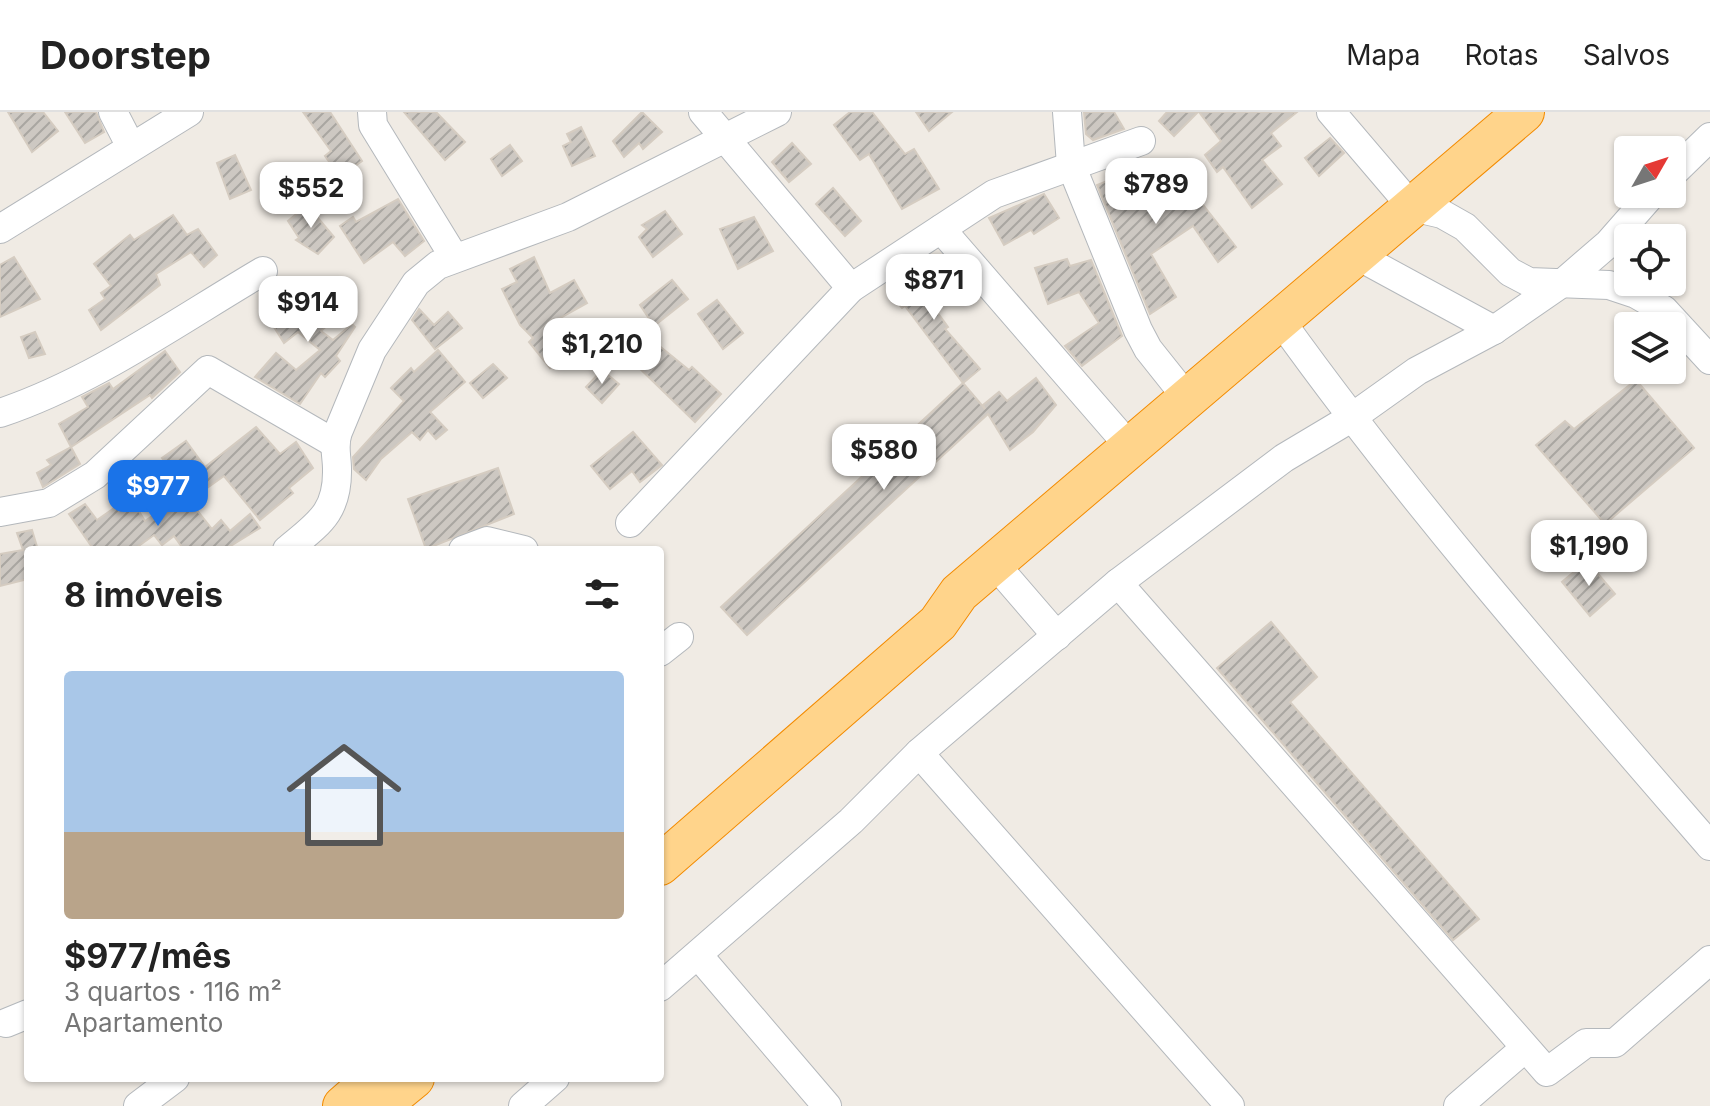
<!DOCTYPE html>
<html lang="pt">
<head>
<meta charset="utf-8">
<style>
	:root { --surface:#fff; --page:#f2f2f2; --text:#222; --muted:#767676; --line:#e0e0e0; --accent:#1a73e8 }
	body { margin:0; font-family:Inter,sans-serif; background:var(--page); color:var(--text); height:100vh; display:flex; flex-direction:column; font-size:30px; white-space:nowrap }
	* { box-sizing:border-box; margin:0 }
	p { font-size:26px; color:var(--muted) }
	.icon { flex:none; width:44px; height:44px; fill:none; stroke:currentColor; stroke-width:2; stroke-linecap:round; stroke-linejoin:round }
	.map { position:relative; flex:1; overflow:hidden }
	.side { position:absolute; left:24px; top:434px; width:640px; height:536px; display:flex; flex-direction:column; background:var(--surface); border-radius:8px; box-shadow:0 2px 6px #0004 }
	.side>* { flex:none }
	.needle { width:52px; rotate:51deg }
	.controls { position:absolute; left:1614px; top:24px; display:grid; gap:16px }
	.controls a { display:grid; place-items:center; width:72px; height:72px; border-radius:8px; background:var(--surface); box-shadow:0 2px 6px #0004; font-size:40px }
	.price { position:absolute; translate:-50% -68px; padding:0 18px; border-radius:16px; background:#fff; color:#222; font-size:26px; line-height:52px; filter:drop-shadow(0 2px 4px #0008) }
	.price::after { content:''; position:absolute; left:50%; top:48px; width:24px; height:18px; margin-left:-12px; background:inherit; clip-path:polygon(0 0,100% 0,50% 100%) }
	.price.active { background:var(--accent); color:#fff }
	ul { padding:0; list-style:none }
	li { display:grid; align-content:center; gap:16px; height:424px; padding:0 40px }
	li+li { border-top:2px solid var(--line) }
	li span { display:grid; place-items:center; height:248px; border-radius:8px; color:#555 }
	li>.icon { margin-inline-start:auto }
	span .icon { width:144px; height:144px; fill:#fffc; stroke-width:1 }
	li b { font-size:34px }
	h2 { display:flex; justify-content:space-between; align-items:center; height:96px; padding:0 40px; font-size:34px }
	header { display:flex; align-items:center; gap:48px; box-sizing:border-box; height:112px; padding:0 40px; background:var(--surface); border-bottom:2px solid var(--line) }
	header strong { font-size:38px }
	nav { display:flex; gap:44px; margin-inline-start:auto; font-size:28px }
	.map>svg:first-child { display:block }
</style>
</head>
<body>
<header>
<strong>Doorstep</strong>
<nav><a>Mapa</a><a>Rotas</a><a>Salvos</a></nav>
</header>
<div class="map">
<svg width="1710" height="994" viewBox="0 0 1710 994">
	<defs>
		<pattern id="building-hatch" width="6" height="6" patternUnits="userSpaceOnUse" patternTransform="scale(2)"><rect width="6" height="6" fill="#cdc8c2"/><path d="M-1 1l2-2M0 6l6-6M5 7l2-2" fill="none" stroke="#a9a6a1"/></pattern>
	</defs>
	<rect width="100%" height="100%" fill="#f0ebe4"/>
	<g fill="url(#building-hatch)" stroke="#d5ccc1" stroke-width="2">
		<polygon points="8,0 43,0 58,19 32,40"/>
		<polygon points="65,0 96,0 104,20 85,31"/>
		<polygon points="303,0 330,0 362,49 340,65 325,44 331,39"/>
		<polygon points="404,0 436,0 465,30 445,48"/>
		<polygon points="642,0 662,20 643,37 639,31 624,45 613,29"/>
		<polygon points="850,0 872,0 905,42 914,37 939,77 902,97 869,42 860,48 834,13"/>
		<polygon points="916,0 952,0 929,19"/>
		<polygon points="1084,0 1114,0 1124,17 1093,28 1086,22"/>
		<polygon points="1167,0 1198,0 1174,24 1159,9"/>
		<polygon points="1199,0 1297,0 1271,21 1281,34 1262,48 1282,72 1252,96 1223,55 1217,60 1205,43 1221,29"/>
		<polygon points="581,15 595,44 572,54 563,34 571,30 567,22"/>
		<polygon points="1330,26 1344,41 1319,64 1305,46"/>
		<polygon points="792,31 811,52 789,70 772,50"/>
		<polygon points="510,33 522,49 502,64 491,47"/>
		<polygon points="235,43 251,78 230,87 217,51"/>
		<polygon points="1153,52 1167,74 1173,68 1189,90 1197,85 1236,135 1218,150 1193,114 1151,142 1176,185 1150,202 1097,73 1120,64 1118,58"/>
		<polygon points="833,76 861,109 845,124 816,92"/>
		<polygon points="1044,82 1059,106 1034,122 1031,118 1004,133 989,106"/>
		<polygon points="398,87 424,129 405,144 393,130 364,151 340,114 353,105 356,110"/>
		<polygon points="307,93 334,125 318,142 296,128 299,126 288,109"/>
		<polygon points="665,99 682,122 653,145 639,125 647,117 642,113"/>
		<polygon points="173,103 187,123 198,117 217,143 204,155 191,140 156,162 160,173 101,218 89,198 105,187 101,181 111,174 94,152 130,123 134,128"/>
		<polygon points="754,105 773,139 738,157 720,117"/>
		<polygon points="14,145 40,187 0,205 0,153"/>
		<polygon points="534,145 550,181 574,168 587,191 555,209 577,235 550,256 529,230 533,226 520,213 502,177 517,170 510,157"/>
		<polygon points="1067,147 1070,154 1091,148 1122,224 1082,254 1065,234 1099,211 1079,180 1048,192 1035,156"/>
		<polygon points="937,160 949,175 929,189 948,215 945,217 980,257 963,271 905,194 902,196 888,180 905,164 915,176"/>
		<polygon points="672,168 688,187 654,214 640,193"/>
		<polygon points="326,169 350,193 321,219 333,228 352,212 355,215 336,244 340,249 325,265 321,261 300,292 255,265 276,241 296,258 320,238 298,220 284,231 272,212 291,195 295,200"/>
		<polygon points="717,188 743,221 723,237 698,202"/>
		<polygon points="419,197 434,213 448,200 462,216 435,237 412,208"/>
		<polygon points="35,220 45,242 29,246 21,225"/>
		<polygon points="652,228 689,258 692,255 721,282 695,310 632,249"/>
		<polygon points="438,238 465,270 430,300 447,318 436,327 428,318 420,328 412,320 381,347 366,368 354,357 353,345 404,289 391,276 411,256 414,260"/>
		<polygon points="165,239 180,260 152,286 150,283 71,335 59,312 88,295 82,285 109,271 113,277"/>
		<polygon points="493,252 507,266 483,286 470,271"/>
		<polygon points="602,258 619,272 602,291 586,275"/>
		<polygon points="1036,266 1056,293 1033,320 1010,338 988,302 747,523 721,495 963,271 985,297 983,293 999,280 1007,289"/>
		<polygon points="1636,268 1694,336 1605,412 1536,333 1565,309 1574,317"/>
		<polygon points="256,315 280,342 296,330 313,356 289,376 293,381 260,408 224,364 193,386 162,346 186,329 205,355"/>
		<polygon points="633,320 662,353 640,370 632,359 610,377 591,354"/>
		<polygon points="71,335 80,352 43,375 37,361 51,353 47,348"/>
		<polygon points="498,356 514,402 426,437 408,387"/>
		<polygon points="184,382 212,417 221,408 230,419 250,402 260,416 224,438 184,438 174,424 162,433 154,423 133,438 94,438 69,402 85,392 97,408 130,385 145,409"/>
		<polygon points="32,418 38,438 28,438 28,467 0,474 0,442 23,438 17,421"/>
		<polygon points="1587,449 1615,482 1590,504 1562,470"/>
		<polygon points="1271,510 1317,565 1290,590 1479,807 1453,828 1217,556"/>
	</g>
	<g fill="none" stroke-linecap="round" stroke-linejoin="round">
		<g stroke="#b4b8bc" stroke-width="30">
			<g id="minor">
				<polyline points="113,0 131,35"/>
				<polyline points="372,0 373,13 454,145"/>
				<polyline points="703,0 851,176"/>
				<polyline points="1067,0 1071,53 1138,218 1148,237 1187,286"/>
				<polyline points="1331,0 1412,95 1442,102 1465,115 1510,160 1529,170 1609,173 1636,182 1664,198 1710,248"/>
				<polyline points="1672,62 1710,25"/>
				<polyline points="0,117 189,0"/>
				<polyline points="941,117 1130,335"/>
				<polyline points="1356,143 1494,218"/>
				<path d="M1280,208C1412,392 1562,563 1710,734"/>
				<path d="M0,301C93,270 178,209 263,159"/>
				<polyline points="0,400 49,391 95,363 208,258 334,331"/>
				<polyline points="630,411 851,176 994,82 1141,29"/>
				<path d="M287,438C318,412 338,401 337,357C337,344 333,333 338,320L372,238L416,171L438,153L568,105L777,0"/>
				<polyline points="463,438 487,429 524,438"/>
				<polyline points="994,451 1057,524"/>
				<polyline points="1118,471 1547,960 1586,931 1615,931 1710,848"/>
				<polyline points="660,540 679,525"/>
				<polyline points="919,641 1230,994"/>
				<polyline points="698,843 827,994"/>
				<polyline points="660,875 851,709 919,641 1118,471 1284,346 1351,306 1417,259 1494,218 1565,169 1609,131 1652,82"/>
				<polyline points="6,911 28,902"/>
				<polyline points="138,994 175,966"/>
				<polyline points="523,994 555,966"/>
				<polyline points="1458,994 1525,936"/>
			</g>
		</g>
		<g stroke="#f38b00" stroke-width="42">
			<g id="highway">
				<polyline points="660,753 938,511 959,481 1524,0"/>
				<polyline points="343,994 375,966"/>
				<polyline points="380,994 414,966"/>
			</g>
		</g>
		<use href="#minor" stroke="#fff" stroke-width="28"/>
		<use href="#highway" stroke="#ffd48b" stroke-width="40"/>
	</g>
</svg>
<div class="controls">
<a><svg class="needle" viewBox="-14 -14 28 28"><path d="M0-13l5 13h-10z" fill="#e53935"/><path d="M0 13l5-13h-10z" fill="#767676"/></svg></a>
<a><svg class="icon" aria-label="locate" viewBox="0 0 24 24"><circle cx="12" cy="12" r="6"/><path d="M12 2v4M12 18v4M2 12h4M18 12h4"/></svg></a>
<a><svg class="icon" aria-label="layers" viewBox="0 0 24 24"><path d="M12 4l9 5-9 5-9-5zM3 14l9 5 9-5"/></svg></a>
</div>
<b class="price" style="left:1156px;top:114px">$789</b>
<b class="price" style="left:311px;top:118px">$552</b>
<b class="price" style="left:934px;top:210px">$871</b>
<b class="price" style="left:308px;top:232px">$914</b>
<b class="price" style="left:602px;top:274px">$1,210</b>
<b class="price" style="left:884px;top:380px">$580</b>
<b class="price active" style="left:158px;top:416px">$977</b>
<b class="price" style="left:1589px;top:476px">$1,190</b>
<section class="side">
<h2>8 imóveis<svg class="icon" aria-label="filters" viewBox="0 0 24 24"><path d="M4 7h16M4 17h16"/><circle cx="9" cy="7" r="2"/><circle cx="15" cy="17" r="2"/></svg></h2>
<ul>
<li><span style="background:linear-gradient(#a9c7e8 65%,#b9a48a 0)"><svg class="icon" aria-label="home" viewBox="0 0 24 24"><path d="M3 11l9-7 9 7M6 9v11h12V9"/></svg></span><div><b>$977/mês</b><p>3 quartos · 116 m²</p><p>Apartamento</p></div></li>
</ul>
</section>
</div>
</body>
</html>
